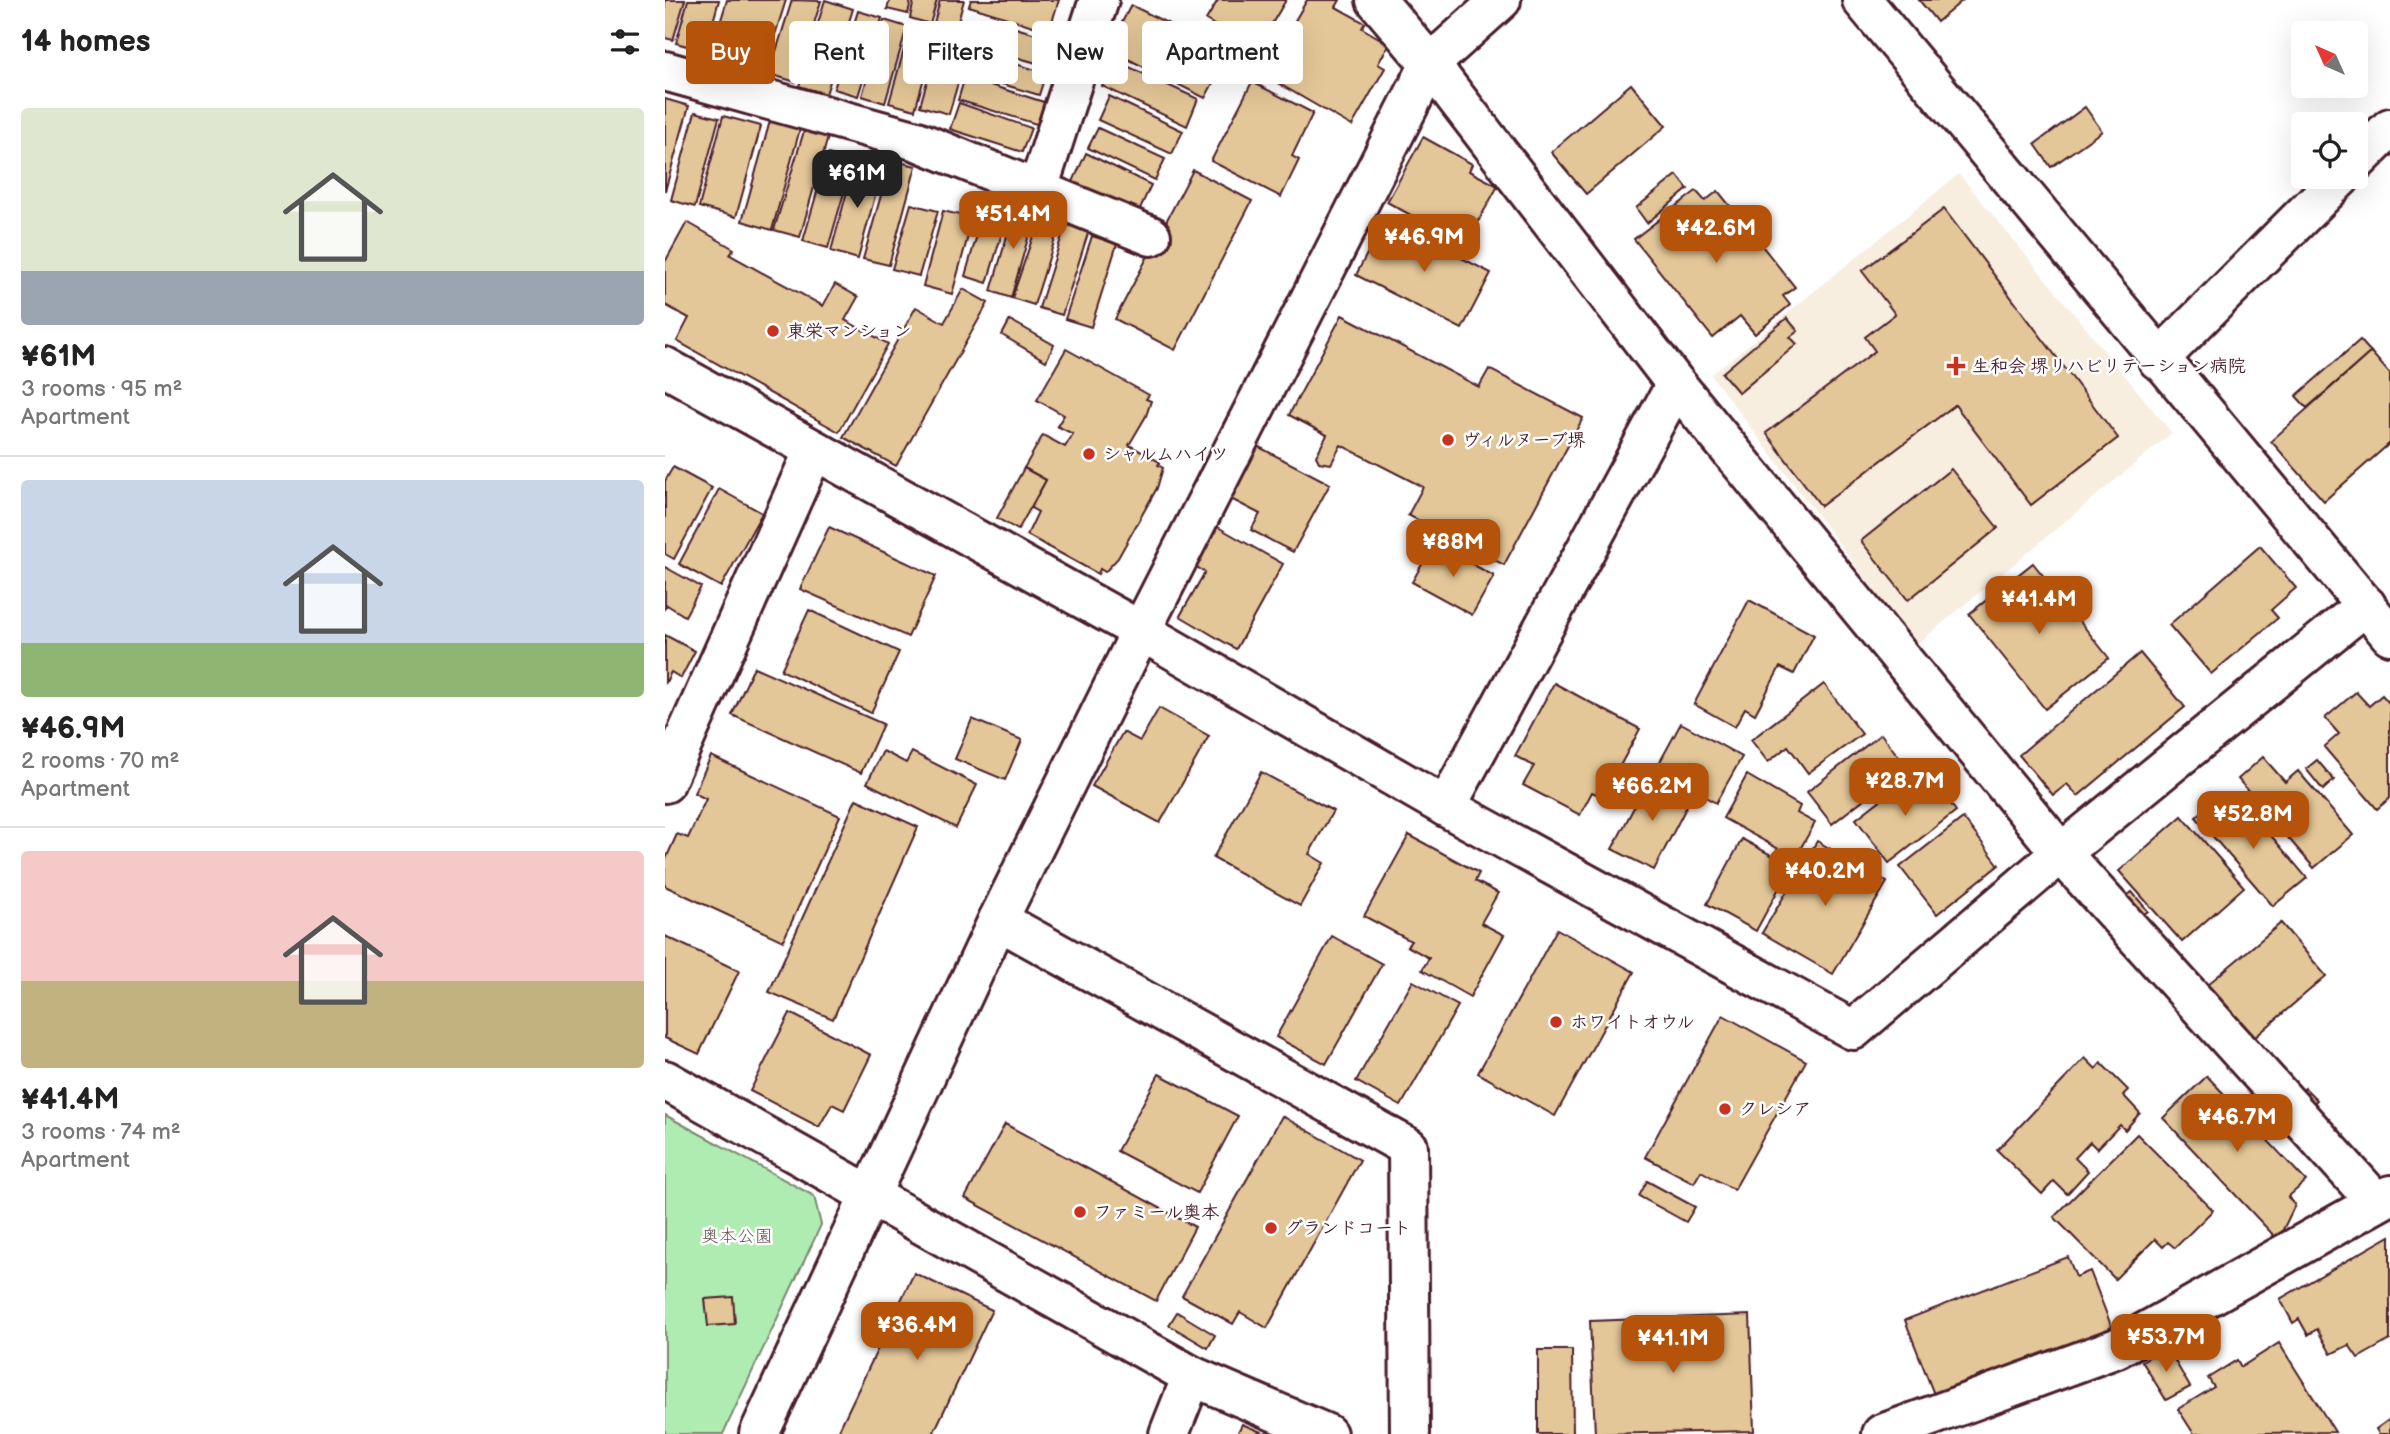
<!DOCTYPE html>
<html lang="en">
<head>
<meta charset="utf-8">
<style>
	:root { --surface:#fff; --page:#f2f2f2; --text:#222; --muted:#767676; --line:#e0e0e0; --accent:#b45309 }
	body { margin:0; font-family:"Balsamiq Sans","Klee One",sans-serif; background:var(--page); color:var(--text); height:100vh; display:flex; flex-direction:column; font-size:26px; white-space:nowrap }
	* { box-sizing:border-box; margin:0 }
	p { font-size:23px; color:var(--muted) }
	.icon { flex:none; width:38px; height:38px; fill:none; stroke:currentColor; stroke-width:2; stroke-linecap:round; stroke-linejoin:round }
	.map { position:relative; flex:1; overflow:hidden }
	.panel { display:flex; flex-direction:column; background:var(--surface); width:665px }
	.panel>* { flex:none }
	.hud { position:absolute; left:21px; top:21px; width:665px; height:63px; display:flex; gap:14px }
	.needle { width:46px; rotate:315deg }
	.fabs { position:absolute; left:1626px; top:21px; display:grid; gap:14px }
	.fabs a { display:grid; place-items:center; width:77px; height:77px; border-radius:7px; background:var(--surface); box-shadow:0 7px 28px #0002; font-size:35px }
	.price { position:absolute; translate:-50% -60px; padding:0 16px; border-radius:14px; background:var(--accent); color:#fff; font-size:23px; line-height:46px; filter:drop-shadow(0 2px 4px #0008) }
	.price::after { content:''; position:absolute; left:50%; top:42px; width:21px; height:16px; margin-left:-10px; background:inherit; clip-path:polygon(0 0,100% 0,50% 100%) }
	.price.current { background:#222; color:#fff }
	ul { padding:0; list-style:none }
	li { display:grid; align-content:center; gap:14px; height:371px; padding:0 21px }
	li+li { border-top:2px solid var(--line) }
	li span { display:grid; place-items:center; height:217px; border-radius:7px; color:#555 }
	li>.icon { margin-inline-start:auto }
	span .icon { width:126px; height:126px; fill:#fffc; stroke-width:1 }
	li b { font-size:30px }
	h2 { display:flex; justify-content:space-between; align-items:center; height:84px; padding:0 21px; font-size:30px }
	.chip { padding:0 24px; border-radius:7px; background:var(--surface); box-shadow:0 7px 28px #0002; font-size:24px; line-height:63px }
	.chip.current { background:var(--accent); color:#fff }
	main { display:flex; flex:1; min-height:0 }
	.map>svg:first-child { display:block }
</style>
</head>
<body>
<main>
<section class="panel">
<h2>14 homes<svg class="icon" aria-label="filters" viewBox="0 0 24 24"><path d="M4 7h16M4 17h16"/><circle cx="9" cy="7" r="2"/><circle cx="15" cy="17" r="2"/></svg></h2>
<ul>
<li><span style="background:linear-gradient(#dfe7d0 75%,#9aa5b1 0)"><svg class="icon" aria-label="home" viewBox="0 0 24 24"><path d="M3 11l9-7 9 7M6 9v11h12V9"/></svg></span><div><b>¥61M</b><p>3 rooms · 95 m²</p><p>Apartment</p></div></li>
<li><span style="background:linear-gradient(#c9d6e8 75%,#8fb573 0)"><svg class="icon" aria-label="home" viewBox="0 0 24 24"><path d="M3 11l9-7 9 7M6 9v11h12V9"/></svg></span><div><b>¥46.9M</b><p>2 rooms · 70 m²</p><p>Apartment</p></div></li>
<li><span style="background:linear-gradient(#f6c9c9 60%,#c2b280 0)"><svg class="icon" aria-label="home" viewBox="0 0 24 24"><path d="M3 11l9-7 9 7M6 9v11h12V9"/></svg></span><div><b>¥41.4M</b><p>3 rooms · 74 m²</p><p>Apartment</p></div></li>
</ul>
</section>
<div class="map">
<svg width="1725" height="1434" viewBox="0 0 1725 1434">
	<rect width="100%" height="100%" fill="#fff"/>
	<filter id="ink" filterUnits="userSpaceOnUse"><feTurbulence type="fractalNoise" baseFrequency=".0143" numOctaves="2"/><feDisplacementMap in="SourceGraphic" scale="14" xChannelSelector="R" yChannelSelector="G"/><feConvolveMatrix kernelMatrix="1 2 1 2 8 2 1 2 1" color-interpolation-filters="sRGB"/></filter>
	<g filter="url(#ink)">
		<polygon fill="#f7eee0" points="1294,174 1507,433 1251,645 1046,375"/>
		<polygon fill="#afecb2" stroke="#7c866e" stroke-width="2" points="0,1115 149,1196 156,1225 58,1434 0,1434"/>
		<g fill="#e4c798" stroke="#4a1f2b" stroke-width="2">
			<polygon points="0,0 20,0 8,40 0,38"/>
			<polygon points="23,0 54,0 40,51 11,43"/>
			<polygon points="62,0 121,0 99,70 46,53"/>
			<polygon points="127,0 156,1 131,82 104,74"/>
			<polygon points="160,0 188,9 161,94 134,86"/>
			<polygon points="225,0 246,0 243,14 222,9"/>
			<polygon points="249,0 272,0 265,24 245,18"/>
			<polygon points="275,0 299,0 291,29 269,23"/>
			<polygon points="306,0 394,0 384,31 304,6"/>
			<polygon points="553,0 621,0 587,57 556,40 561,32 541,20"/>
			<polygon points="642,0 675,0 671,7 700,23 697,28 724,44 713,64 720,68 687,126 592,71 619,25 625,29"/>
			<polygon points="1254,0 1298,0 1272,22"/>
			<polygon points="466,5 522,33 535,54 530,63 553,74 540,98 443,49"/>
			<polygon points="193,11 217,18 193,96 169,89"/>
			<polygon points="321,19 404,44 396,70 312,46"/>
			<polygon points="219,20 242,27 220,103 197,96"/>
			<polygon points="245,28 271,35 250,110 224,103"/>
			<polygon points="276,32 305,41 284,114 255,106"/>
			<polygon points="307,51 381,73 374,95 300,73"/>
			<polygon points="449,60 533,99 522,126 437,86"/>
			<polygon points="300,77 385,104 378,126 293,100"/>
			<polygon points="587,82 648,113 627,156 634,160 616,197 546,161"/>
			<polygon points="966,84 1001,126 921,194 886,152"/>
			<polygon points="444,96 518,131 507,154 433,120"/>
			<polygon points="0,99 24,106 0,191"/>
			<polygon points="294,103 366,128 357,152 285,129"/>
			<polygon points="1420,107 1437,131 1386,167 1370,144"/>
			<polygon points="30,112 54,118 30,207 6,200"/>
			<polygon points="58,116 96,126 71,217 34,207"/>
			<polygon points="105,121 135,129 107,230 77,221"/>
			<polygon points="433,128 500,159 490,180 423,148"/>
			<polygon points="139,131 163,137 135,237 109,230"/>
			<polygon points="758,137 807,164 804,171 833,186 800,245 722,202"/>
			<polygon points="421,153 486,185 472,215 407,184"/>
			<polygon points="163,154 188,161 163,248 138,241"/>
			<polygon points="226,160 251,166 224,265 198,259"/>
			<polygon points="190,162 217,170 193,259 166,251"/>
			<polygon points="528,170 587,201 510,350 450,319"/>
			<polygon points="1012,175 1023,189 982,223 971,208"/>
			<polygon points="1031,191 1040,201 1053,191 1130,287 1118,296 1125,305 1090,334 1075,316 1048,338 969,239"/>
			<polygon points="323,197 346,203 322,283 300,276"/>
			<polygon points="246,204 273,211 254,276 227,269"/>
			<polygon points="351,205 371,210 346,298 326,291"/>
			<polygon points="1279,209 1453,438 1366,505 1290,405 1156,506 1101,433 1210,351 1200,337 1230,314 1197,271"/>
			<polygon points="377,210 397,217 369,305 347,298"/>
			<polygon points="278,211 308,218 287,294 258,286"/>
			<polygon points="720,219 826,273 797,329 691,275"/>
			<polygon points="402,220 425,227 397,315 374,308"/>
			<polygon points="22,222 69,249 65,255 158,306 170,284 193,297 180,320 223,344 174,432 12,341 24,318 0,305 0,262"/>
			<polygon points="427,236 452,244 426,327 400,319"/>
			<polygon points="298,289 323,303 231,466 178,437 251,307 279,323"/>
			<polygon points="677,315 814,387 824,369 918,418 839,565 743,515 758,487 676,445 666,464 654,462 651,456 662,435 624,415"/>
			<polygon points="1122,318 1133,331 1125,337 1132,344 1074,393 1057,373"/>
			<polygon points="345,320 389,345 381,361 337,335"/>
			<polygon points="1695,340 1706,352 1642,408 1631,396"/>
			<polygon points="401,349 484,395 481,399 486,401 481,416 464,445 495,462 493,465 498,468 492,488 453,558 440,572 435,569 433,574 362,535 373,512 366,508 381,480 359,468 378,435 400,447 408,434 392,426 399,415 372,400"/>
			<polygon points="1706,352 1725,374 1725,443 1659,501 1606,441"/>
			<polygon points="592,446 665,484 628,552 586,530 595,514 564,498"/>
			<polygon points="8,467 47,488 9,559 0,554 0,481"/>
			<polygon points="359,468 381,480 353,530 332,518"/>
			<polygon points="1286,469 1333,528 1243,600 1196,541"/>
			<polygon points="54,489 97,513 56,587 14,564"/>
			<polygon points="551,526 618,564 571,649 515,616 540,572 528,565"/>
			<polygon points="164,527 271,576 243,637 135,589"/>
			<polygon points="769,543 829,576 807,615 747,582"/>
			<polygon points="1595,546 1631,588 1606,610 1613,618 1546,674 1504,625"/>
			<polygon points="1368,563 1444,658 1380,709 1304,614"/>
			<polygon points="0,567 36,587 20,616 2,605 0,608"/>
			<polygon points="1084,600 1149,635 1129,674 1115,667 1090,714 1080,708 1070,727 1029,704"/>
			<polygon points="144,610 234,652 206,713 116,670"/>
			<polygon points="0,635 30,651 16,678 6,672 0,684"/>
			<polygon points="1475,653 1520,707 1413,796 1402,784 1388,795 1354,755"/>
			<polygon points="89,667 218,724 196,773 67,715"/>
			<polygon points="889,683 975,729 938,797 927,792 915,815 858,785 869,766 850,756"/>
			<polygon points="1159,684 1197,734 1143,773 1123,746 1103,762 1086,740"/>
			<polygon points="1691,692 1704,706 1717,695 1725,704 1725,798 1712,809 1659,747 1674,734 1660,718"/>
			<polygon points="494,708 544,736 495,823 427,786 458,732 475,741"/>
			<polygon points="307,719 357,740 340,780 290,759"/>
			<polygon points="1016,723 1077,757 1051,803 991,769"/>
			<polygon points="1216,734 1241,766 1167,824 1142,792"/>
			<polygon points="218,751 241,763 247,752 312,785 291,828 202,783"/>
			<polygon points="46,756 175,816 118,941 0,886 0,861 12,834 23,838 41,799 29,793"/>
			<polygon points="1598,757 1620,782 1633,771 1688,835 1649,868 1573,779"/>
			<polygon points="1652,760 1669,780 1658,790 1641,769"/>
			<polygon points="596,772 668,811 644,854 659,863 635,906 548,858"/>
			<polygon points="986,775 1027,796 989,870 947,849"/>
			<polygon points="1082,775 1135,806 1132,813 1150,823 1130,858 1058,818"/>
			<polygon points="1244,778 1254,792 1268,781 1291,811 1224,863 1191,819"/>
			<polygon points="1552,798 1573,822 1586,812 1642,878 1608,906 1531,817"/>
			<polygon points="191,799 253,827 168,1019 104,992"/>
			<polygon points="1517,816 1579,887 1517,942 1454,871"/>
			<polygon points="1298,818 1334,865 1272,914 1235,867"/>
			<polygon points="744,835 814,873 810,881 833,893 816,923 839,935 805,997 757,970 764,958 742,946 746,941 699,916"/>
			<polygon points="1077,839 1126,866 1091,931 1042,904"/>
			<polygon points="1152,841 1222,882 1168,974 1097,933"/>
			<polygon points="1467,892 1483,911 1470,921 1454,902"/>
			<polygon points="1616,923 1661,976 1588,1039 1542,985"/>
			<polygon points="892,929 969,972 890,1116 813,1073"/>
			<polygon points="0,936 74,971 34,1054 0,1038"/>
			<polygon points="667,936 717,964 661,1064 611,1037"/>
			<polygon points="748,981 793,1006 736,1106 691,1081"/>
			<polygon points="125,1013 206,1055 179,1110 167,1104 154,1127 85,1091"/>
			<polygon points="1058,1015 1141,1061 1069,1190 1036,1171 1029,1183 980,1157"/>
			<polygon points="1420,1058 1431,1069 1436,1063 1463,1090 1458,1095 1475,1113 1460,1130 1455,1125 1432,1149 1425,1142 1410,1158 1423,1171 1402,1194 1389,1181 1377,1194 1332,1150"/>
			<polygon points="494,1074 573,1116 532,1193 452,1151"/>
			<polygon points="1542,1076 1641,1181 1623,1197 1630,1205 1613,1240 1498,1118"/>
			<polygon points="1640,1088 1652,1100 1643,1109 1630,1098"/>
			<polygon points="617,1116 695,1160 602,1328 575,1312 568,1324 517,1296"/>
			<polygon points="340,1124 530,1227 491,1301 300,1198"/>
			<polygon points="1472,1134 1548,1210 1510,1248 1503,1242 1498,1247 1490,1239 1450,1279 1389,1217"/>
			<polygon points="982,1181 1030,1207 1021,1222 974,1196"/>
			<polygon points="1725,1236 1725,1340 1693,1358 1684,1345 1666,1354 1652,1329 1643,1335 1634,1319 1628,1323 1615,1299"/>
			<polygon points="1403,1257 1411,1277 1425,1271 1447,1328 1270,1397 1240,1320"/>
			<polygon points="249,1273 327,1310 268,1434 172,1434"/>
			<polygon points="68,1297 70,1324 43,1326 40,1299"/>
			<polygon points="512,1312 550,1335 543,1348 504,1325"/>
			<polygon points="1085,1315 1089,1431 930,1434 925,1321"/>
			<polygon points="1538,1330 1544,1344 1516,1357 1509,1343"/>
			<polygon points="1614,1343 1670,1432 1529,1434 1513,1409 1549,1387 1543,1378 1572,1360 1576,1367"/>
			<polygon points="1502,1347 1525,1387 1501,1400 1477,1361"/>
			<polygon points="873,1350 907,1350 908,1434 873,1434"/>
			<polygon points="1725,1419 1725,1434 1714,1434 1711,1429"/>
			<polygon points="577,1424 601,1434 572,1434"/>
		</g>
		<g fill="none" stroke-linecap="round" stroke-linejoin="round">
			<g stroke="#4a1f2b" stroke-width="44">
				<g id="minor">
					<polyline points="711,0 765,64 1011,384 1396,853 1711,1202"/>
					<polyline points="1197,0 1725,635"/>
					<polyline points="0,71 252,141 486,236"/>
					<polyline points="1690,163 1725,128"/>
					<polyline points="373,189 434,0"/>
					<polyline points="1493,360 1676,177"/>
					<polyline points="0,367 476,631 765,64 836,0"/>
					<polyline points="0,783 149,450"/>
					<polyline points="781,807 1011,384"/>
					<polyline points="0,1080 527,1376 662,1434"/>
					<polyline points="94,1434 333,920"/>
					<polyline points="504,1434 527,1376"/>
					<polyline points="745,1434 743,1147 333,920 476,631 781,807 1188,1030 1396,853 1701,605"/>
					<polyline points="1217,1434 1452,1348 1725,1195"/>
				</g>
			</g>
			<use href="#minor" stroke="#fff" stroke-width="38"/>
		</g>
	</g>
	<g fill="#c8321e" stroke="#fff" stroke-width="2.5">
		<circle cx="108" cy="331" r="7"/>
		<path d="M1287.5 355.5h7v7h7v7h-7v7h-7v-7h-7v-7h7z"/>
		<circle cx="783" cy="440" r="7"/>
		<circle cx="424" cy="454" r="7"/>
		<circle cx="891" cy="1022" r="7"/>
		<circle cx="1060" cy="1109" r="7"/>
		<circle cx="415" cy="1212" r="7"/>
		<circle cx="606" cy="1228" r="7"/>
	</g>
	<g text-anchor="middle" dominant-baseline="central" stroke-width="5" stroke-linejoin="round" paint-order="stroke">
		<g font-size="18" font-weight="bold" fill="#4a1f2b" stroke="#fff" text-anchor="start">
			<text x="122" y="331">東栄マンション</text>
			<text x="1307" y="366">生和会 堺リハビリテーション病院</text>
			<text x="797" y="440">ヴィルヌーブ堺</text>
			<text x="438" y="454">シャルムハイツ</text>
			<text x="905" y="1022">ホワイトオウル</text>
			<text x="1074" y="1109">クレシア</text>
			<text x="429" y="1212">ファミール奥本</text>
			<text x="620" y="1228">グランドコート</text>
		</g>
		<g font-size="18" fill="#63524d" stroke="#fff">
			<text x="72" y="1236">奥本公園</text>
		</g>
	</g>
</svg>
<div class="fabs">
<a><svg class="needle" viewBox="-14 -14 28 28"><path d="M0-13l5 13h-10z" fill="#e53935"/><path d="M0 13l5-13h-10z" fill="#767676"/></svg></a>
<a><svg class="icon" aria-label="locate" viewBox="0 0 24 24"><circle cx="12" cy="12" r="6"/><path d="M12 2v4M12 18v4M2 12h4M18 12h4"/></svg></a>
</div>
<b class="price current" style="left:192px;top:210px">¥61M</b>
<b class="price" style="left:348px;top:251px">¥51.4M</b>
<b class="price" style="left:1051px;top:265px">¥42.6M</b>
<b class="price" style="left:759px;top:274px">¥46.9M</b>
<b class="price" style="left:788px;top:579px">¥88M</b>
<b class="price" style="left:1374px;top:636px">¥41.4M</b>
<b class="price" style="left:1240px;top:818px">¥28.7M</b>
<b class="price" style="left:987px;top:823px">¥66.2M</b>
<b class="price" style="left:1588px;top:851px">¥52.8M</b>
<b class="price" style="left:1160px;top:908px">¥40.2M</b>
<b class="price" style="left:1572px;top:1154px">¥46.7M</b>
<b class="price" style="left:252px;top:1362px">¥36.4M</b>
<b class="price" style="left:1501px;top:1374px">¥53.7M</b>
<b class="price" style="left:1008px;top:1375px">¥41.1M</b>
<div class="hud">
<a class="chip current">Buy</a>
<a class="chip">Rent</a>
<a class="chip">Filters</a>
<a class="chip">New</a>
<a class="chip">Apartment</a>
</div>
</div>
</main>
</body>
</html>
